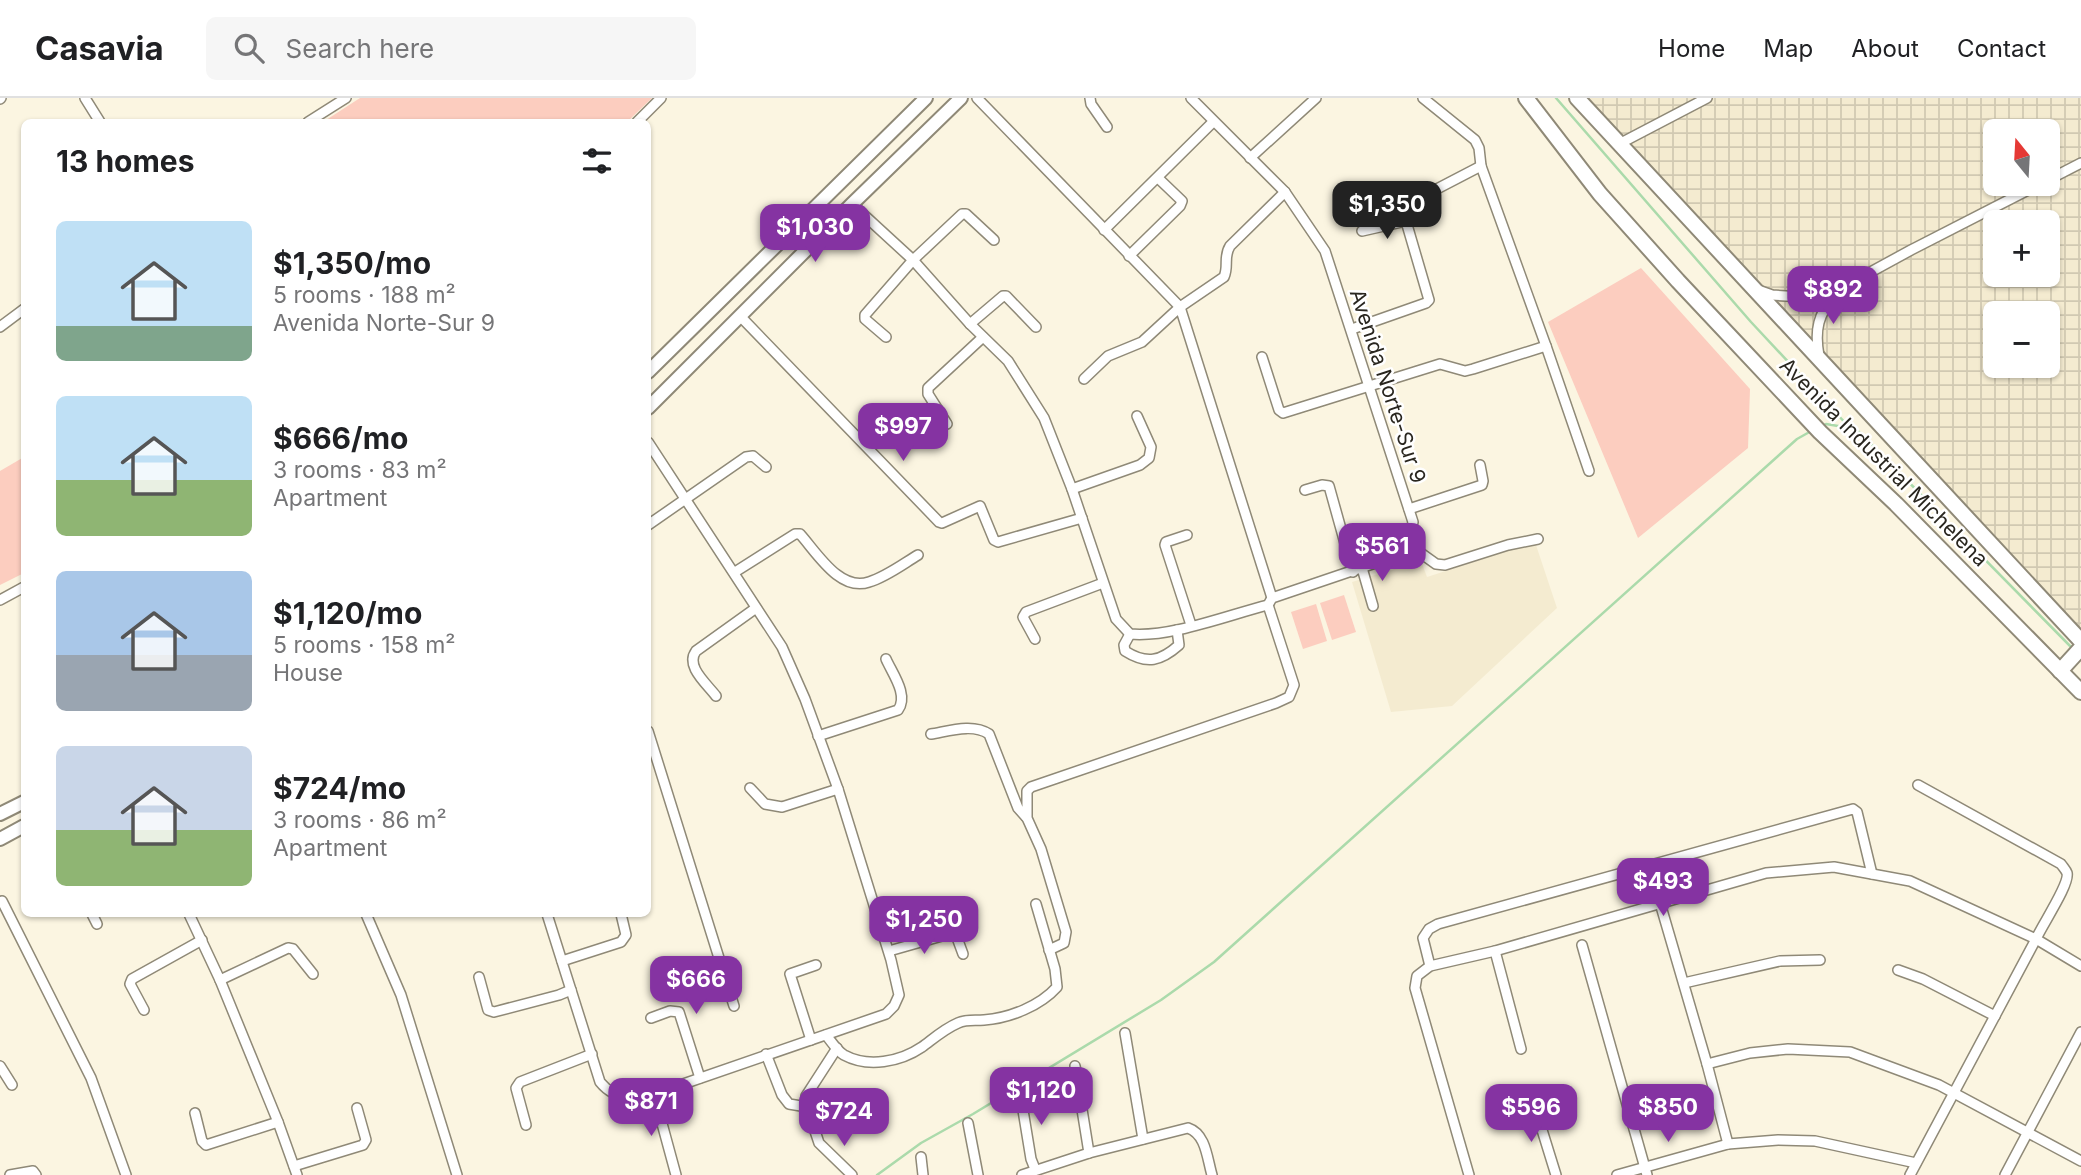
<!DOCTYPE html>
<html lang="en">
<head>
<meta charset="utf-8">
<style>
	:root { --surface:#fff; --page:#f6f6f6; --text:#202124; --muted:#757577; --line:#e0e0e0; --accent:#8533a2 }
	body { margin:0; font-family:Inter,sans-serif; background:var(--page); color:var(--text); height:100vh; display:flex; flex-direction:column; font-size:26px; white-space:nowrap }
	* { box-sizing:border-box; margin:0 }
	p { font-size:23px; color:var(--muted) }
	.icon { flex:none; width:38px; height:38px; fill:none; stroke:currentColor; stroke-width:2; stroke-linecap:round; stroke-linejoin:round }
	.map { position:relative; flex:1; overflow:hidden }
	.side { position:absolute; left:21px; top:21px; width:630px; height:798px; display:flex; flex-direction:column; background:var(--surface); border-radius:10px; box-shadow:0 2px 5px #0004 }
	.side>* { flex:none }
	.needle { width:46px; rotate:342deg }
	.buttons { position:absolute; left:1983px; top:21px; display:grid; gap:14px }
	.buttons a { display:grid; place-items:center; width:77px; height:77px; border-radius:10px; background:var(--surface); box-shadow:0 2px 5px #0004; font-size:35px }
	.price { position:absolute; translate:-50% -60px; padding:0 16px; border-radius:14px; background:var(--accent); color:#fff; font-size:23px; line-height:46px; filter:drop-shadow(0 2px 4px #0008) }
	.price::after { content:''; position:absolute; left:50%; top:42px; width:21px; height:16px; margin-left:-10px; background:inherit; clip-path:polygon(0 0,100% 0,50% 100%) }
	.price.on { background:#222; color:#fff }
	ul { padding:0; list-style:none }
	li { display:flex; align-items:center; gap:21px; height:175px; padding:0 35px }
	li span { display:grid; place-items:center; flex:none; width:196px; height:140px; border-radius:10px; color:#555 }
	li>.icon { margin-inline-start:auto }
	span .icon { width:84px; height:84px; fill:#fffc; stroke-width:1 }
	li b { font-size:30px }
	h2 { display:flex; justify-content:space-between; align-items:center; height:84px; padding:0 35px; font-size:30px }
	header { display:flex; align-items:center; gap:42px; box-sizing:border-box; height:98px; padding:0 35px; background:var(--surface); border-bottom:2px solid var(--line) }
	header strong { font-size:33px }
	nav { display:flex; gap:38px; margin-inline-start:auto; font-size:24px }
	.search { width:490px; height:63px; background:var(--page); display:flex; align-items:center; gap:18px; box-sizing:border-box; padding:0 24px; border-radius:10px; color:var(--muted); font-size:26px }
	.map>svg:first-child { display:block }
</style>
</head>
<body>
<header>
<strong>Casavia</strong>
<div class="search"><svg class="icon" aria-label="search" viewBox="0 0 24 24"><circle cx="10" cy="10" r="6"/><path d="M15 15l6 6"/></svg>Search here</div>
<nav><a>Home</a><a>Map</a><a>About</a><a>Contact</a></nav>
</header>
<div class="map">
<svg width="2081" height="1077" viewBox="0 0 2081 1077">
	<defs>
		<pattern id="industrial-grid" width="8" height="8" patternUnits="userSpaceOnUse" patternTransform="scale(1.75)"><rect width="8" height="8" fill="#f4ebd0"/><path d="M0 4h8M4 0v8" fill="none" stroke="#d1c9b2"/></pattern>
	</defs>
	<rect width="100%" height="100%" fill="#fbf5e1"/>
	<polygon fill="#f4ebd0" points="1535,444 1557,510 1452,608 1391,614 1352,484 1421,463 1427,479"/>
	<path fill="url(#industrial-grid)" fill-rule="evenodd" d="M1577,0H2081V538ZM1995,33H2048V86H1995ZM1995,124H2048V177H1995ZM1995,215H2048V268H1995Z"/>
	<g fill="#fccdbf">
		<polygon points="360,0 652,0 627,24 323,24"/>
		<polygon points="1641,170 1750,291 1748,350 1638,440 1548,224"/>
		<polygon points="24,359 24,475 0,487 0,373"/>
		<polygon points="1344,497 1356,534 1332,542 1320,505"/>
		<polygon points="1316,506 1327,543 1303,551 1291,514"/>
	</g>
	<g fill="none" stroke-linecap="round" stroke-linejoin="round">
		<g stroke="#abdaab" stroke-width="2.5">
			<polyline points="1556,0 1751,224 1850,330 1859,334 1882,357 2073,551"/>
			<polyline points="1822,328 1826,326 1850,330"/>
			<polyline points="877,1077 921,1045 973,1016 1161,902 1214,864 1797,341 1813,332"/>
		</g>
		<g stroke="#8f8977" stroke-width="12">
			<g id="minor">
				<polyline points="85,0 100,24"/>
				<path d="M977,0L1180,209L1224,179C1229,168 1223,159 1230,148L1285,94"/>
				<polyline points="1090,0 1091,6 1107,29"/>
				<polyline points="0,1 1,0"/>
				<polyline points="308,24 346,0"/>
				<polyline points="637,24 661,0"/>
				<polyline points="1619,46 1707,0"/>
				<polyline points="1250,60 1316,0"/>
				<polyline points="2048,82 2081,65"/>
				<path d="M852,106L913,162L970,226L1008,263L1044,320L1072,391L1116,521L1130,536C1170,540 1228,517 1268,507L1272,500L1393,459L1408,446L1413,424L1325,153L1285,94L1191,0"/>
				<polyline points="1104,132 1213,24"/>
				<polyline points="1362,133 1406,123"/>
				<polyline points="1129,158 1180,108 1182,103 1158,80"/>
				<polyline points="1758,192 1772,197 1801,199 1834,194 1911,152 2040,86"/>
				<polyline points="740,218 939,424 942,425 980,408 994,442 998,444 1082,420"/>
				<polyline points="970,226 1003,198 1006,198 1036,229"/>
				<polyline points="0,229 24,211"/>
				<polyline points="1352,231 1426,205 1429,202 1403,113 1406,107 1481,68"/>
				<polyline points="886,239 865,221 865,217 913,162 962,116 966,116 994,142"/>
				<polyline points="1546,248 1589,373"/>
				<path d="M1819,258C1814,230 1819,218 1834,194"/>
				<polyline points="1262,259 1279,312 1283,315 1440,266 1465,273 1473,271 1546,248 1481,68 1479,50 1475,42 1423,0"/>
				<polyline points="1084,281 1108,258 1142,244 1180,209 1272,500"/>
				<polyline points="947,326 928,296 928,290 983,239"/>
				<polyline points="1072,391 1140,367 1149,360 1151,349 1137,318"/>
				<polyline points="1305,392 1322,387 1329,388 1353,474"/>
				<polyline points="1409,411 1482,387 1483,383 1480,367"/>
				<polyline points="648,427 746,359 753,358 766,369"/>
				<polyline points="1187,437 1166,444 1165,447 1191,527"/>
				<polyline points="1408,446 1436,466 1445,467 1508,447 1538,441"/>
				<polyline points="1362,470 1373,508"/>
				<path d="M735,474L795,436H800C817,455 840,494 869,484C886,479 903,466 918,457"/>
				<polyline points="0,502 24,489"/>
				<path d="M1130,536L1124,547L1125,553C1147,567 1161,563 1179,547L1177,532"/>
				<polyline points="1035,541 1023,519 1026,514 1103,485"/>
				<path d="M716,598C706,585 685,568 696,553L756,510"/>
				<polyline points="648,633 734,908"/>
				<path d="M931,636C949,633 973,625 989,636L1018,710L1026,719"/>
				<path d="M818,638L898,612C909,597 892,575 886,561"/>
				<polyline points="750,690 765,706 782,709 838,691"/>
				<polyline points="2,803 91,980 126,1077"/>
				<polyline points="1660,805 1707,966 1728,1046 1778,1042 1815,1043 1916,1065"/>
				<polyline points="92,816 97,826"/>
				<polyline points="189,816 220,882 278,1024 297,1077"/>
				<polyline points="366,816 401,897 457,1077"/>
				<path d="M547,816L600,984C617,1005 639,1000 663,993L886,916L894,908L899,897L891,862L838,691L805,601L782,549L648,344"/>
				<polyline points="1582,847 1647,1077"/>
				<polyline points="1049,852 1064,845 1066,834 1041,751 1027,720 1027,693 1031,689 1276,605 1289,599 1294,587 1268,507"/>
				<polyline points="889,853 949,836 956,837 963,856"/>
				<polyline points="1495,853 1521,951"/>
				<polyline points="562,863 621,844 626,837 621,816"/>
				<polyline points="1430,868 1423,840 1429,831 1438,826 1853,711 1857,714 1872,776"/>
				<polyline points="1898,872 1923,881 1995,918"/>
				<polyline points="479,879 488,912 494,914 559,897 571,892"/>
				<polyline points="220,882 288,850 293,851 313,876"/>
				<polyline points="1684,885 1780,863 1820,862"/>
				<polyline points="144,912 130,886 132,881 202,842"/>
				<polyline points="651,920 670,913 679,914 700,980"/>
				<polyline points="1125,935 1143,1041"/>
				<path d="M826,937C831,943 837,953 844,957C868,970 900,964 922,949C933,941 944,931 958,925C967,921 975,923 984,922C1010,920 1040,908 1057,889L1055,871L1036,806"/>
				<polyline points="811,942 790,876 816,867"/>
				<polyline points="837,950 806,998 807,1009 819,1045 852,1077"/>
				<polyline points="766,956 782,997 789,1006 807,1009"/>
				<polyline points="1707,966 1750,955 1788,951 1850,954 1939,987 2081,1063"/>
				<polyline points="0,968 12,987"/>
				<polyline points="1075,968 1089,1055"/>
				<polyline points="1020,994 1031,1061 1035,1071"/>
				<polyline points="654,996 676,1077"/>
				<polyline points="1534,1006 1556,1077"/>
				<polyline points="195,1015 202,1043 206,1047 278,1024"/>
				<polyline points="968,1025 978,1077"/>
				<polyline points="526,1027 516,990 520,984 592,956"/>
				<polyline points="921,1059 923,1077"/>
				<polyline points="294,1068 363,1047 366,1042 357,1010"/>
				<polyline points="10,1077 33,1073 36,1077"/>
				<path d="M1022,1077L1089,1055L1188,1030C1206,1036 1207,1060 1212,1077"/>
				<polyline points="1469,1077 1415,890 1417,878 1430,868 1495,853 1766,775 1834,769 1910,783 2036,841 2081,868"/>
				<polyline points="1617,1077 1728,1046"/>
				<path d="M1910,1077L2036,841C2042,827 2070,786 2067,775C2066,772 2063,769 2061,766L1918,687"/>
				<polyline points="2005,1077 2081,934"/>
			</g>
		</g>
		<g stroke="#8f8977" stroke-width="16">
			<g id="secondary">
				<polyline points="648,274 926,0"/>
				<polyline points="648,310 852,106 961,0"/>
				<polyline points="0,716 24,704"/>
				<polyline points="0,741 24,728"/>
			</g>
		</g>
		<g stroke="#8f8977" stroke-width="18">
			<g id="primary">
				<polyline points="1526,0 1600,96 1678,183 1820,334 1896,406 2081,594"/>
				<polyline points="1577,0 2081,543"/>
				<polyline points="2060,573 2081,550"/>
			</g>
		</g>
		<use href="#minor" stroke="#fff" stroke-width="9"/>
		<use href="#secondary" stroke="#fff" stroke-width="12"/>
		<use href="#primary" stroke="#fff" stroke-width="14"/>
	</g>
	<g text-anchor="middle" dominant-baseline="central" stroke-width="5" stroke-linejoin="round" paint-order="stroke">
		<g font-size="21" fill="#29261f" stroke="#fff">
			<text transform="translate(1388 288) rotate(72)">Avenida Norte-Sur 9</text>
			<text transform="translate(1884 364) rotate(45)">Avenida Industrial Michelena</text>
		</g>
	</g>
</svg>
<div class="buttons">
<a><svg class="needle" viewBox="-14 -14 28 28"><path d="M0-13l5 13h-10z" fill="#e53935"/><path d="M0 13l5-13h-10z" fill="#757577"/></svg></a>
<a>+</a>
<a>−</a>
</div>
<b class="price on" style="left:1387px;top:143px">$1,350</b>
<b class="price" style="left:815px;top:166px">$1,030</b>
<b class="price" style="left:1833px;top:228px">$892</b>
<b class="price" style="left:903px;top:365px">$997</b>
<b class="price" style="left:1382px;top:485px">$561</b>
<b class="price" style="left:1663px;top:820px">$493</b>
<b class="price" style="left:924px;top:858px">$1,250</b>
<b class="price" style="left:696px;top:918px">$666</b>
<b class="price" style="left:1041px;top:1029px">$1,120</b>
<b class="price" style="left:651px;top:1040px">$871</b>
<b class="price" style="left:1531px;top:1046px">$596</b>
<b class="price" style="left:1668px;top:1046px">$850</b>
<b class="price" style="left:844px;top:1050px">$724</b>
<section class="side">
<h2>13 homes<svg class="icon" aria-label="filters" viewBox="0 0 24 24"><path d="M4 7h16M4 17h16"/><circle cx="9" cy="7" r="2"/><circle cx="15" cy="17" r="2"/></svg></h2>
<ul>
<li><span style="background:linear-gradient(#bfe0f5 75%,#7fa58c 0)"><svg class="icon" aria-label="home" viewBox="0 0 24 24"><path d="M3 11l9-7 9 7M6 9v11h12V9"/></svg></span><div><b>$1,350/mo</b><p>5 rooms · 188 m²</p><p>Avenida Norte-Sur 9</p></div></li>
<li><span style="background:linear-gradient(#bfe0f5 60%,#8fb573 0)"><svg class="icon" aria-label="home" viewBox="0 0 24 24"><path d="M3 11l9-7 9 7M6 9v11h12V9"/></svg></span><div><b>$666/mo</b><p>3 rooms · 83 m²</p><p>Apartment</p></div></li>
<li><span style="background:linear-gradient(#a9c7e8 60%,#9aa5b1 0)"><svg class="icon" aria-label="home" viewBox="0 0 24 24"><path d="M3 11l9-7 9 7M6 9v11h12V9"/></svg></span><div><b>$1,120/mo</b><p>5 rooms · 158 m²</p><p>House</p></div></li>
<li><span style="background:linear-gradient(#c9d6e8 60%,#8fb573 0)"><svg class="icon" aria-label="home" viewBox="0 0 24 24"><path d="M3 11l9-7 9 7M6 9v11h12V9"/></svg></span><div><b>$724/mo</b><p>3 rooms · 86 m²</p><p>Apartment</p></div></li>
</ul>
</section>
</div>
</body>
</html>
